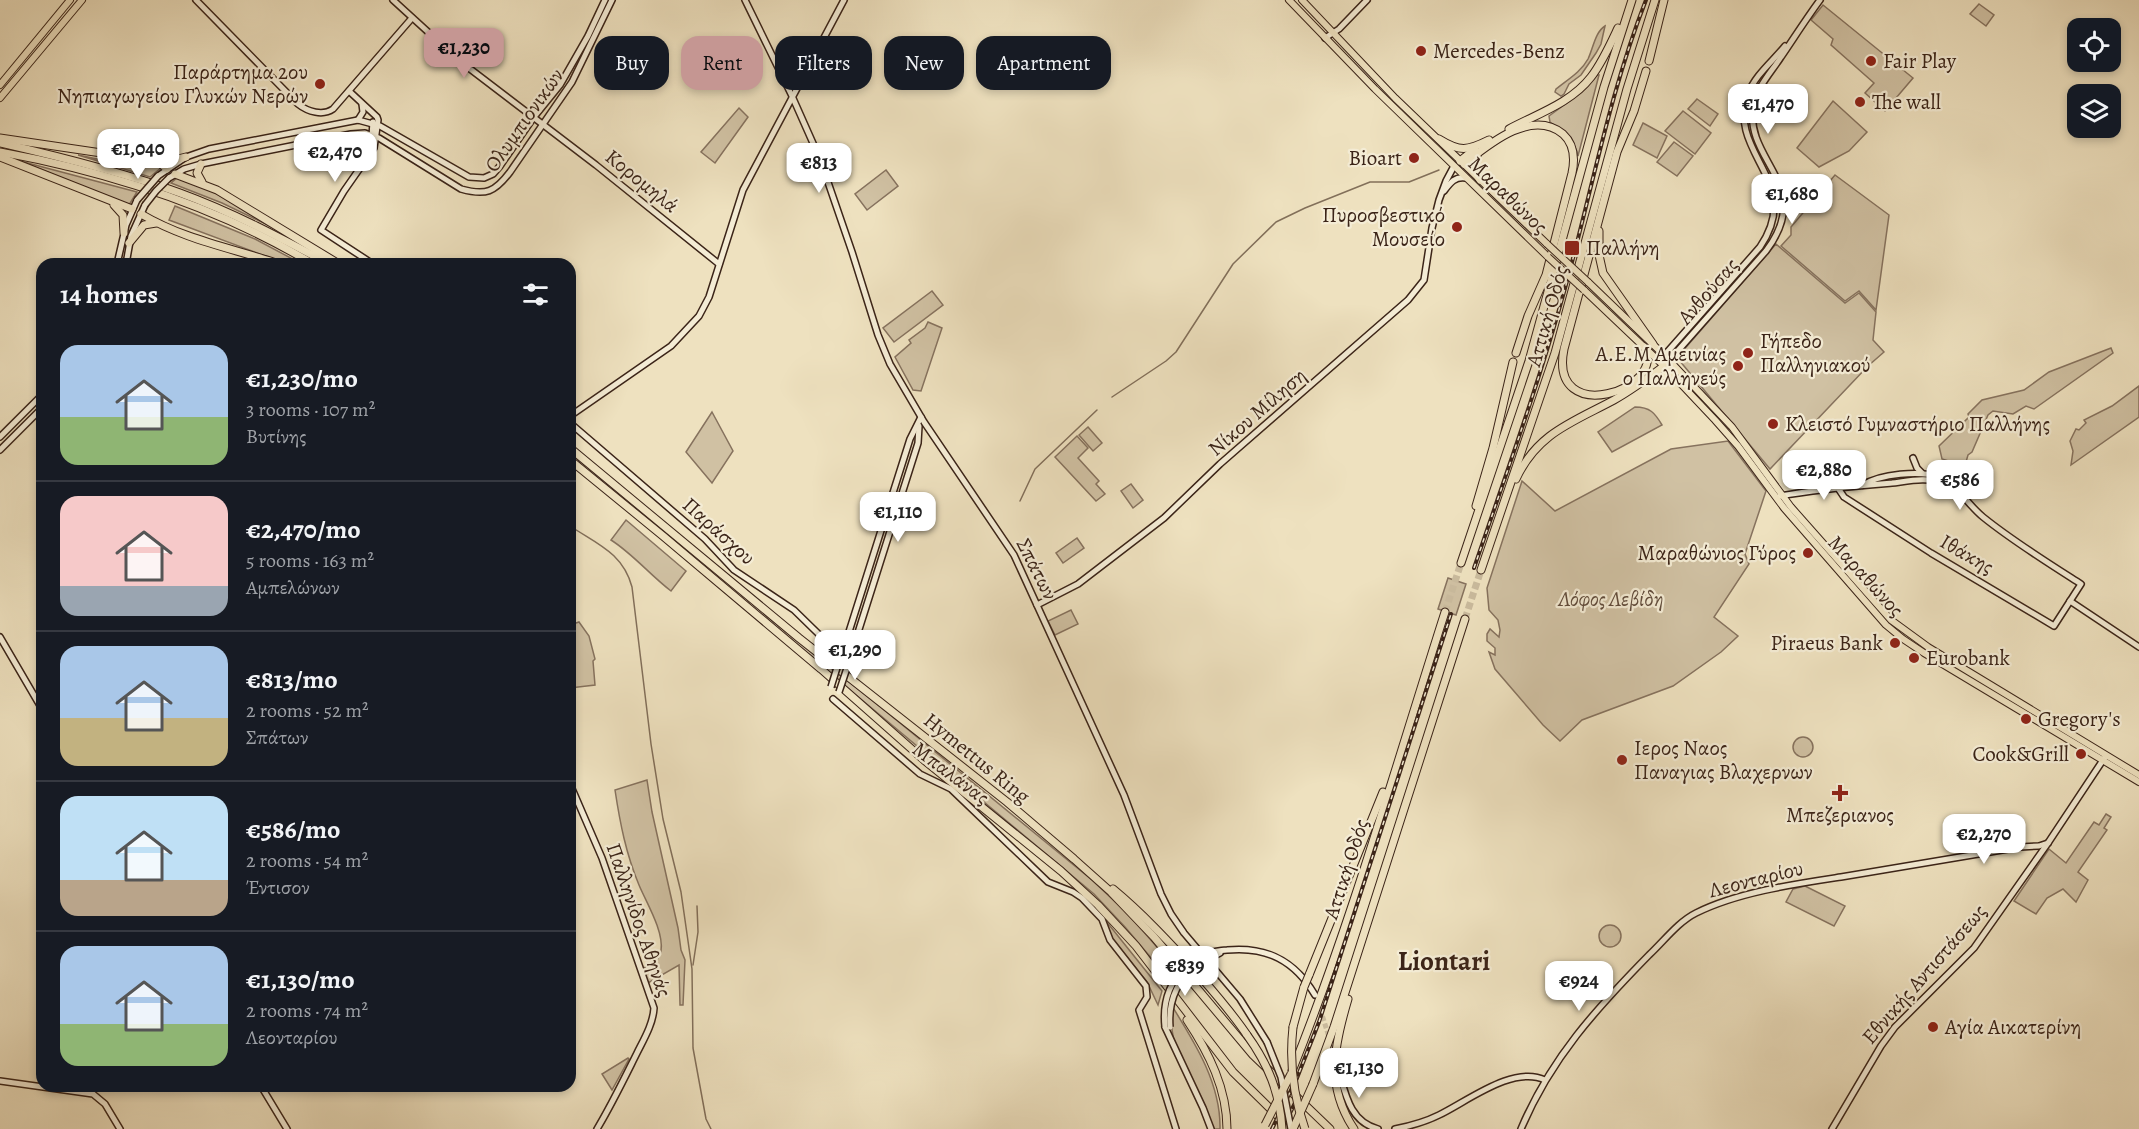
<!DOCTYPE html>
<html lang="en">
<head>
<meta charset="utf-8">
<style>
	:root { --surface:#171b24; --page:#242831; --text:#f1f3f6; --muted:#9ea1a6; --line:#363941; --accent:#c59692 }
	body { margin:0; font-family:Alegreya,serif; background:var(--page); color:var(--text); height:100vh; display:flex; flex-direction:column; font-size:22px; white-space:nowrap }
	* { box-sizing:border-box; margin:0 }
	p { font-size:20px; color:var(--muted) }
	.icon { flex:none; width:33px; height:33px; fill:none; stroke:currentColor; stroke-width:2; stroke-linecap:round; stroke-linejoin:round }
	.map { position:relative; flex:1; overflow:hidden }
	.details { position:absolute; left:36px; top:258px; width:540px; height:834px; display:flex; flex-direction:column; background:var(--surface); border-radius:18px; box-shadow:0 3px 9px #0003 }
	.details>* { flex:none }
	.banner { position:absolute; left:594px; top:36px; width:570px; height:54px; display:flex; gap:12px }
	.fabs { position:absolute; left:2067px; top:18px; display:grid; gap:12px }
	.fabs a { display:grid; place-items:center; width:54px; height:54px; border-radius:12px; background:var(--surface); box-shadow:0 3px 9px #0003; font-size:30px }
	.price { position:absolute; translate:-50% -51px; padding:0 14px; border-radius:12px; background:#fff; color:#222; font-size:20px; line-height:39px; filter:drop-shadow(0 2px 3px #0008) }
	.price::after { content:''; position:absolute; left:50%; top:36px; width:18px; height:14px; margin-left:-9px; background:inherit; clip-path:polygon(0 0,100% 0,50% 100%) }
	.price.active { background:var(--accent); color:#111 }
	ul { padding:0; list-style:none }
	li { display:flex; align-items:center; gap:18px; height:150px; padding:0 24px }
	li+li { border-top:2px solid var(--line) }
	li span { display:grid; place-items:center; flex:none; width:168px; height:120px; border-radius:18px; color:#555 }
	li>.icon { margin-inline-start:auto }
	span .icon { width:72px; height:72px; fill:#fffc; stroke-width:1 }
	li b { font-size:26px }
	h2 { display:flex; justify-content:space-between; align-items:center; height:72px; padding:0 24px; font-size:26px }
	.pill { padding:0 21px; border-radius:18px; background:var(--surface); box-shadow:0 3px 9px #0003; font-size:21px; line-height:54px }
	.pill.active { background:var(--accent); color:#111 }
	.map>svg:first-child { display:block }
</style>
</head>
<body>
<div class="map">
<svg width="2139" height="1129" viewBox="0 0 2139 1129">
	<rect width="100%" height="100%" fill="#eee1bf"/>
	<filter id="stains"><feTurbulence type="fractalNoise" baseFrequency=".00333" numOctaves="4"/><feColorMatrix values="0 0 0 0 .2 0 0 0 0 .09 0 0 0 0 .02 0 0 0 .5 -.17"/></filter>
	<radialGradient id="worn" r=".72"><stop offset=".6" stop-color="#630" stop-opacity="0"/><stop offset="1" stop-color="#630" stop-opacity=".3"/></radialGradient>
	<g fill="#d0c1a3" stroke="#86725e" stroke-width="1.5">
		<polygon points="1979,4 1994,15 1986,26 1970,14"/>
		<polygon points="1823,5 1913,78 1885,111 1865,93 1874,83 1831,45 1833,39 1811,20"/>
		<path d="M1605,26L1601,44L1596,53L1581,75L1569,84L1564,94L1561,96L1555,92L1556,89C1567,80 1581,72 1588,59C1593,49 1595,32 1605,26Z"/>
		<path d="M1597,75H1599L1578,156C1574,138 1564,133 1550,122L1549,116L1582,92Z"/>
		<polygon points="1697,99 1718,114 1710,126 1688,109"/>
		<polygon points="1833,101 1867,132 1849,151 1819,167 1797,148"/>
		<polygon points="739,108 748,117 715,163 701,152"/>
		<polygon points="1683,111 1711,133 1695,154 1665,131"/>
		<polygon points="1643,123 1667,136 1657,158 1633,145"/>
		<polygon points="1674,142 1693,156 1677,176 1657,162"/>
		<polygon points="78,155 102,160 155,164 162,167 150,177"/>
		<polygon points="20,161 137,192 129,205"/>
		<polygon points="886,170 898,186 867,210 855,194"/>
		<polygon points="1835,175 1889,215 1876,310 1859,291 1845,301 1781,246 1791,235 1791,227"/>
		<polygon points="177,178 208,189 297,239 222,203 171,183"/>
		<polygon points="175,206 255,239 302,264 287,264 169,220"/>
		<polygon points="1776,244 1845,303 1859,293 1876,312 1873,340 1884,352 1868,366 1770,469 1679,360 1681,353"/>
		<polygon points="932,291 943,305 894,342 883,328"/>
		<polygon points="928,322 942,328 921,391 913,390 895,357 911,343 909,340 925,328"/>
		<polygon points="2111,348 2113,353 2034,409 2026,406 2013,414 1993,411 1988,415 1972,452 1968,455 1960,483 1958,484 1942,471 1943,467 1953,468 1955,463 1942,459 1939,446 1969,417 1968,414 1982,400 2024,390 2049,372"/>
		<polygon points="2139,386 2139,417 2071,465 2073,451 2070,441 2076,429 2079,430 2086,423 2084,420 2112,406"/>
		<path d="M1635,407C1650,407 1655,413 1662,425L1612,452L1598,432Z"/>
		<polygon points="712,412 733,451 712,483 686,452"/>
		<polygon points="1088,427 1102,443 1093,451 1079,435"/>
		<polygon points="1077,436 1088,448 1078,458 1099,481 1096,484 1105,494 1096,501 1055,457"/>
		<polygon points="1728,441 1766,491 1745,554 1749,564 1714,617 1738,636 1721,652 1673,686 1582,720 1560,741 1543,725 1495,669 1489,652 1495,655 1495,648 1487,641 1487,634 1490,629 1499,637 1500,630 1498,620 1489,610 1487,588 1522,481 1555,511 1671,449"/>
		<polygon points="570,453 1092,880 1129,915 1176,969 1169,979 1125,927 1094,894 570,456"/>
		<polygon points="1131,484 1143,500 1133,508 1121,491"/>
		<path d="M626,520L686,571L671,591C650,575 633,554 611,540Z"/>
		<polygon points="1077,538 1084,548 1063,563 1056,553"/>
		<polygon points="1448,578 1466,584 1456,615 1438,609"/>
		<polygon points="1071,610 1078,624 1055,635 1048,621"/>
		<polygon points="579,622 589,636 595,659 593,661 595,685 570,688 570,625"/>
		<circle cx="1803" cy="747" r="10"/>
		<path d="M647,780L652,812L678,928L681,950L685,960L683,1005H680L679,965L648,983L642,969C650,964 660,961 661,951C664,931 646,902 639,885C626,854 620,823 615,790Z"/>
		<polygon points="2106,814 2111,817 2104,828 2107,830 2078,872 2088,880 2076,902 2063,889 2047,898 2036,914 2014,901 2049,849 2066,863 2094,822 2099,825"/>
		<polygon points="1805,886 1845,906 1834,926 1786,902 1793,889"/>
		<polygon points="1106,921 1162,991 1158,1005 1147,982 1113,940"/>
		<circle cx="1610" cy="936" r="11"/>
		<path d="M1172,1006C1195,1043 1221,1084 1220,1129H1212L1175,1047L1171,1024Z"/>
		<polygon points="628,1058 629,1059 612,1090 602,1074"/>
	</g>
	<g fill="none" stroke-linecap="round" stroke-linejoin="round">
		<g stroke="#826f5a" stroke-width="1.5">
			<polyline points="1112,397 1166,361 1176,352 1233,264 1276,222 1305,208 1370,182 1409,182 1439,170"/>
			<polyline points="1020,501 1035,469 1097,410"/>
			<path d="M570,526C597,544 623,553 632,587L651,744L663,819L681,892L692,969L693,1048L706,1119L711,1129"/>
			<polyline points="693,965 698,932 697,906"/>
		</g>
		<polyline stroke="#cabb9e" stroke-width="5" stroke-dasharray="5 2.5" stroke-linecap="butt" points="1318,1002 1334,1053"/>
		<g stroke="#cabb9e" stroke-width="7" stroke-dasharray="7 3.5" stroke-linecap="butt">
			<polyline points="1445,612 1461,563"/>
			<polyline points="1465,619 1481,570"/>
		</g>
		<g stroke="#3b2418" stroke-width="8">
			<g id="secondary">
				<path d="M196,0L298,104C308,112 323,116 333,109L412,18"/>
				<polyline points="393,0 461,62 596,165 719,264"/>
				<polyline points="745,0 792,96 820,159 852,252 878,335 890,364 924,422 1014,555 1124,795 1161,894 1171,914 1184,933 1240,999 1267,1042"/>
				<polyline points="1325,38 1339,29 1367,0"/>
				<polyline points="349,91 377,117 378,120 374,148 344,191 321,230 373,264"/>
				<polyline points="358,120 363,112 362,104"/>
				<polyline points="371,150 373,122"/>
				<polyline points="158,176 186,157 209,149 358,120 380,126 469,177 484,178 493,174 500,166 534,117 560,85 588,36 605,0"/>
				<path d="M169,178L184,169L201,164L351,134L365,133L379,138L461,189C486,196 495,192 510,172L572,82L612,0"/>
				<path d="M1444,191C1450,183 1455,176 1466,178"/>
				<polyline points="117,264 126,225 137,200"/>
				<polyline points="126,264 131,236 145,205"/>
				<path d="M1662,358L1760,247C1805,181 1726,154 1748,94C1755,75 1773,61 1785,46"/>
				<path d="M1667,363L1766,251C1815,186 1746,162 1753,109C1755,89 1770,74 1781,57C1794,38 1806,19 1820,0"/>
				<polyline points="570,416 671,346 699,316 709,297 743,190 844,0"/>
				<polyline points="570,423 705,539 734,570 794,610 835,650 850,659"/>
				<polyline points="0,437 42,395"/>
				<polyline points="0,450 42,408"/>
				<polyline points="1913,458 1917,468 1922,473"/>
				<path d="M1838,488L1844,497L1931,553L2054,626L2081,584C2048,563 2014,542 1983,517C1967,504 1958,485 1939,477C1920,470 1880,474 1863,485"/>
				<path d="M1780,496C1817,489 1855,486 1892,483C1909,481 1927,477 1944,483"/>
				<polyline points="2070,601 2139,647"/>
				<polyline points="1037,605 1078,584 1164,518 1220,464 1408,300 1424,280 1432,228 1439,200 1446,181 1454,166"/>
				<polyline points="0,637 42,709"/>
				<polyline points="841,657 910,439 921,417"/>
				<polyline points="849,661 918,443 919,426"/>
				<polyline points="833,699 920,774 951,789 1048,882 1073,892 1082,898 1102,919 1110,940 1146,986 1147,997 1139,1010 1176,1129"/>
				<path d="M570,784L602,858L654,1008C653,1024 644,1039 637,1053C624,1079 612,1104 597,1129"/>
				<path d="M1191,961C1204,953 1213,951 1227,950C1267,946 1295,961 1315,995"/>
				<polyline points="1195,966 1220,953"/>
				<polyline points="1165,1027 1203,1108 1211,1129"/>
				<path d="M1339,1072C1346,1097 1351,1122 1378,1129"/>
				<polyline points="0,1081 93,1094 105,1104 120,1129"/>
				<polyline points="261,1086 287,1129"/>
				<path d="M1395,1129C1410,1126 1425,1122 1439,1115C1468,1101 1513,1065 1545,1080"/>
				<path d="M1521,1129C1551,1058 1596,1009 1649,955C1664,941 1678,922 1696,913C1738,892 1795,884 1841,877C1900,867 1960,857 2020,847L2039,846L2048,843"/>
				<polyline points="1832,1129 1881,1046 1895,1027 1974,948 2048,843 2105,757"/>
			</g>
		</g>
		<g stroke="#3b2418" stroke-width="8">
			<g id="primary">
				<polyline points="1289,0 1375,89 1548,257"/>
				<polyline points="1302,0 1395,98 1547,244"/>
				<polyline points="0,85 70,0"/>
				<polyline points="0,98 82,0"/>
				<polyline points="1588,282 1665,356 1732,427 1791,507 1891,620 1928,647 2139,775"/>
				<polyline points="1584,290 1664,366 1715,420 1738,446 1784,508 1886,625 1903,639 1924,653 2139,782"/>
			</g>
		</g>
		<g stroke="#3b2418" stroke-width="9">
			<g id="highway">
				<polyline points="1649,61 1664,0"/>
				<path d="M1509,129C1537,114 1571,103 1591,77C1602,63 1610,45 1618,28"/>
				<polyline points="0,138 115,155 174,160 186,157"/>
				<path d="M1439,139C1460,152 1467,151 1489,140"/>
				<path d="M0,143C61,157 122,172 180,193C232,212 281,238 329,264"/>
				<path d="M0,152C109,172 218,207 313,264"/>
				<polyline points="1477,155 1474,170 1480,180"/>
				<polyline points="0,157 132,209"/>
				<polyline points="155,159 167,169"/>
				<polyline points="1460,161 1475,149"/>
				<polyline points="201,164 197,173 202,182"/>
				<path d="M1464,164C1488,145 1531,108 1563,134C1574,144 1575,159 1572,173L1546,275L1528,316L1516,353"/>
				<polyline points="175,174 217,190 339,264"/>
				<polyline points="114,205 123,215 124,233"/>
				<path d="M141,214C185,240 232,248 279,264"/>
				<polyline points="1599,231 1599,255 1603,273 1653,344"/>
				<polyline points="129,243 144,225 156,223"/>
				<path d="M1644,347C1669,389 1548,429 1564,349L1617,152L1634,111L1646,71"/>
				<polyline points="1653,376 1666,376 1677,380"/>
				<polyline points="570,448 799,638 1007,802 1074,859 1111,892 1154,937 1253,1055 1330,1129"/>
				<polyline points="570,460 663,536 821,669 924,760 1061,871 1098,905 1136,946 1233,1072 1291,1129"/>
				<path d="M1516,479C1537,433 1573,422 1614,400C1632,390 1648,378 1664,366"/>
				<polyline points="1476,506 1493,448 1513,362"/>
				<polyline points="1461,563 1529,361 1604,87 1632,0"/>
				<polyline points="1481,570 1555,353 1627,89 1655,0"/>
				<path d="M1113,889C1142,913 1167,940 1192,967C1211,989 1231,1011 1247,1035"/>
				<polyline points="1309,975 1383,792"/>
				<path d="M1348,999C1334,1046 1325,1085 1354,1129"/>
				<path d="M1187,1020C1209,1053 1227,1089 1227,1129"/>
				<polyline points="1293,1027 1304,987"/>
				<path d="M1292,1071C1352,921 1396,765 1445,612"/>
				<polyline points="1313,1084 1334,1027 1465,619"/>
			</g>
		</g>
		<use href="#secondary" stroke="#f4ecd5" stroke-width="5"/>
		<use href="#primary" stroke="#eee1bf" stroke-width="6"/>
		<use href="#highway" stroke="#eee1bf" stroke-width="7"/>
		<g stroke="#3b2418" stroke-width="4">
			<g id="rail">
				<path d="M1474,568C1505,477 1538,386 1564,292C1591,195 1609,94 1646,0"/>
				<polyline points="1272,1129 1297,1078 1319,1022 1451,614"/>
				<polyline points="1282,1129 1295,1103"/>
			</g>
		</g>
		<use href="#rail" stroke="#f4ecd5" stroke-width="1.5" stroke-dasharray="4.5" stroke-linecap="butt"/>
		<g stroke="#3b2418" stroke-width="8" stroke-linecap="butt">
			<g id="secondary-bridge">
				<polyline points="137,200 158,176"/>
				<polyline points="145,205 156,191 169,178"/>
				<polyline points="831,687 840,658"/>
				<polyline points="839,692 849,662"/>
				<path d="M1165,1027C1162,999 1171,979 1191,961"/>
				<path d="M1170,1027C1168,1002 1176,982 1195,966"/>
				<polyline points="1267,1042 1281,1077 1291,1129"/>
			</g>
		</g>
		<g stroke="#3b2418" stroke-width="8" stroke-linecap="butt">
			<g id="primary-bridge">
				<polyline points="1547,244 1588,282"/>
				<polyline points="1548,257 1584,290"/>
			</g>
		</g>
		<g stroke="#3b2418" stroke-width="9" stroke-linecap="butt">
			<g id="highway-bridge">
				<polyline points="1304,987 1309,975"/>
				<path d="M1293,1027C1289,1063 1293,1095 1305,1129"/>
				<path d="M1247,1035C1268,1064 1280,1093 1282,1129"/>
				<polyline points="1265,1125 1291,1074"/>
				<polyline points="1293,1129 1313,1084"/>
			</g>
		</g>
		<use href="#secondary-bridge" stroke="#f4ecd5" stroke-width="5"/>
		<use href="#primary-bridge" stroke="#eee1bf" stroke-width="6"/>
		<use href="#highway-bridge" stroke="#eee1bf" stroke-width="7"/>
	</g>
	<g fill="#8f2418" stroke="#f4ecd5" stroke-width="2">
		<circle cx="1421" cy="51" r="6"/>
		<circle cx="1871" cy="61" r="6"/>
		<circle cx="320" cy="84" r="6"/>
		<circle cx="1860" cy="102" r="6"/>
		<circle cx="1414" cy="158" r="6"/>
		<circle cx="1457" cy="227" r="6"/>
		<rect x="1564" y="240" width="16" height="16" rx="3"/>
		<circle cx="1748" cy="353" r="6"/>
		<circle cx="1738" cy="366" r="6"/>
		<circle cx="1773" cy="424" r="6"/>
		<circle cx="1808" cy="553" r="6"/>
		<circle cx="1895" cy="643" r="6"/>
		<circle cx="1914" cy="658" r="6"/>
		<circle cx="2026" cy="719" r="6"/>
		<circle cx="2081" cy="754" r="6"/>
		<circle cx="1622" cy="760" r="6"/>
		<path d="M1837 784h6v6h6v6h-6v6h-6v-6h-6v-6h6z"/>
		<circle cx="1933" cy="1027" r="6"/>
	</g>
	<g text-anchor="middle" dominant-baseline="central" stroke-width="4.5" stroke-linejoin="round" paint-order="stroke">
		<g font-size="21" fill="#3b2418" stroke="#f4ecd5" text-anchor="start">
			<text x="1433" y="51">Mercedes-Benz</text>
			<text x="1883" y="61">Fair Play</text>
			<text x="308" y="72" text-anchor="end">Παράρτημα 2ου<tspan x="308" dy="24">Νηπιαγωγείου Γλυκών Νερών</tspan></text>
			<text x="1872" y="102">The wall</text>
			<text x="1402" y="158" text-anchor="end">Bioart</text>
			<text x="1445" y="215" text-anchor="end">Πυροσβεστικό<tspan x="1445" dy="24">Μουσείο</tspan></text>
			<text x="1586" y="248">Παλλήνη</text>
			<text x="1760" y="341">Γήπεδο<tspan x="1760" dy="24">Παλληνιακού</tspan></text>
			<text x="1726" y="354" text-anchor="end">Α.Ε.Μ Αμεινίας<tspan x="1726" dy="24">ο Παλληνεύς</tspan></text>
			<text x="1785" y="424">Κλειστό Γυμναστήριο Παλλήνης</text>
			<text x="1796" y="553" text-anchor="end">Μαραθώνιος Γύρος</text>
			<text x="1883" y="643" text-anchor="end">Piraeus Bank</text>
			<text x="1926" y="658">Eurobank</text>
			<text x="2038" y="719">Gregory's</text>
			<text x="1634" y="748">Ιερος Ναος<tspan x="1634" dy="24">Παναγιας Βλαχερνων</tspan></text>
			<text x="2069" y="754" text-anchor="end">Cook&amp;Grill</text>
			<text x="1840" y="815" text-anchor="middle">Μπεζεριανος</text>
			<text x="1945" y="1027">Αγία Αικατερίνη</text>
		</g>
		<g font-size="21" fill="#3b2418" stroke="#f4ecd5">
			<text transform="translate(524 120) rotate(-55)">Ολυμπιονικών</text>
			<text transform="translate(642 181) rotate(39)">Κορομηλά</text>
			<text transform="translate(1508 195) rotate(44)">Μαραθώνος</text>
			<text transform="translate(1708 291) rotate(-49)">Ανθούσας</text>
			<text transform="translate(1547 316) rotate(-74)">Αττική Οδός</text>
			<text transform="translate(1257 412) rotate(-41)">Νίκου Μίληση</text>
			<text transform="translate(719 531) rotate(42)">Παράσχου</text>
			<text transform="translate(1967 554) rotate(30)">Ιθάκης</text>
			<text transform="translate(1037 569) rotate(63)">Σπάτων</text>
			<text transform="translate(1866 576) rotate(48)">Μαραθώνος</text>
			<text transform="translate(977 758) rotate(39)">Hymettus Ring</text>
			<text transform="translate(951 773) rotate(37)">Μπαλάνας</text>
			<text transform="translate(1346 869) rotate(-72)">Αττική Οδός</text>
			<text transform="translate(1756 879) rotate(-14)">Λεονταρίου</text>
			<text transform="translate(639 920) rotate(71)">Παλληνίδος Αθηνάς</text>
			<text transform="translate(1924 974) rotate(-49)">Εθνικής Αντιστάσεως</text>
		</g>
		<g font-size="21" font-style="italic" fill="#604b3b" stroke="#f4ecd5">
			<text x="1611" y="599">Λόφος Λεβίδη</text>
		</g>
		<g font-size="27" font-weight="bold" fill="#3b2418" stroke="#f4ecd5">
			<text x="1444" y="961">Liontari</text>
		</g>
	</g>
	<rect width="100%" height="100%" filter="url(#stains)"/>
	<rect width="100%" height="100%" fill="url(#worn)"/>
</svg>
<div class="fabs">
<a><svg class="icon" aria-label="locate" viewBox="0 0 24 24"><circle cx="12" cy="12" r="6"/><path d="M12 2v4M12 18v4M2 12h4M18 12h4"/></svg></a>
<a><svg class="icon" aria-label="layers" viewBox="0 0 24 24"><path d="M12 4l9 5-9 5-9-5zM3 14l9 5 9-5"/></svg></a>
</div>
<b class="price active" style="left:464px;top:79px">€1,230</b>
<b class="price" style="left:1768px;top:135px">€1,470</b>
<b class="price" style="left:138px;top:180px">€1,040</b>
<b class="price" style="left:335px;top:183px">€2,470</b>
<b class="price" style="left:819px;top:194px">€813</b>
<b class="price" style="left:1792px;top:225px">€1,680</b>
<b class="price" style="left:1824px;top:501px">€2,880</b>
<b class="price" style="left:1960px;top:511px">€586</b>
<b class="price" style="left:898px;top:543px">€1,110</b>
<b class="price" style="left:855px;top:681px">€1,290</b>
<b class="price" style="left:1984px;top:865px">€2,270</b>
<b class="price" style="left:1185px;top:997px">€839</b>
<b class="price" style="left:1579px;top:1012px">€924</b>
<b class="price" style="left:1359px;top:1099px">€1,130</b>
<div class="banner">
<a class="pill">Buy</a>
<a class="pill active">Rent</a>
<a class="pill">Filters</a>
<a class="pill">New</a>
<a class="pill">Apartment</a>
</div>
<section class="details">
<h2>14 homes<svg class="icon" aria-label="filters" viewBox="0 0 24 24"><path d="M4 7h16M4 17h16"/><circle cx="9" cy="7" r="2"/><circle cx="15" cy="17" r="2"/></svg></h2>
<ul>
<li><span style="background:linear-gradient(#a9c7e8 60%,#8fb573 0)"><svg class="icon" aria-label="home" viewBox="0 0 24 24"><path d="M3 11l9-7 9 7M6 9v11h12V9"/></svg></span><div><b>€1,230/mo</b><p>3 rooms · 107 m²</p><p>Βυτίνης</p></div></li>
<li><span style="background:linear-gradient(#f6c9c9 75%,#9aa5b1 0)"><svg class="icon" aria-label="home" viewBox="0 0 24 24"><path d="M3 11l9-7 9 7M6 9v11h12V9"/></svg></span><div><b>€2,470/mo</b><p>5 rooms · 163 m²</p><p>Αμπελώνων</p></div></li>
<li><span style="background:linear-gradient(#a9c7e8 60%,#c2b280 0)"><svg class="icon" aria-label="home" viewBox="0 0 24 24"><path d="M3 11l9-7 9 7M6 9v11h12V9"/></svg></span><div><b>€813/mo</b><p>2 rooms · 52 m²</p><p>Σπάτων</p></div></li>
<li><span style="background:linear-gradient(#bfe0f5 70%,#b9a48a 0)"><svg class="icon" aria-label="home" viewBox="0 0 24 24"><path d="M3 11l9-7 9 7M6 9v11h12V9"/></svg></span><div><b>€586/mo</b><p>2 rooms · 54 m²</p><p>Έντισον</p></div></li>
<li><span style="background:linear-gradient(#a9c7e8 65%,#8fb573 0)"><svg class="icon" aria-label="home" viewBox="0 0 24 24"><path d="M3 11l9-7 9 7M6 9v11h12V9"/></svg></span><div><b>€1,130/mo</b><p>2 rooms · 74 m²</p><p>Λεονταρίου</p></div></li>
</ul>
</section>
</div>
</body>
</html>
